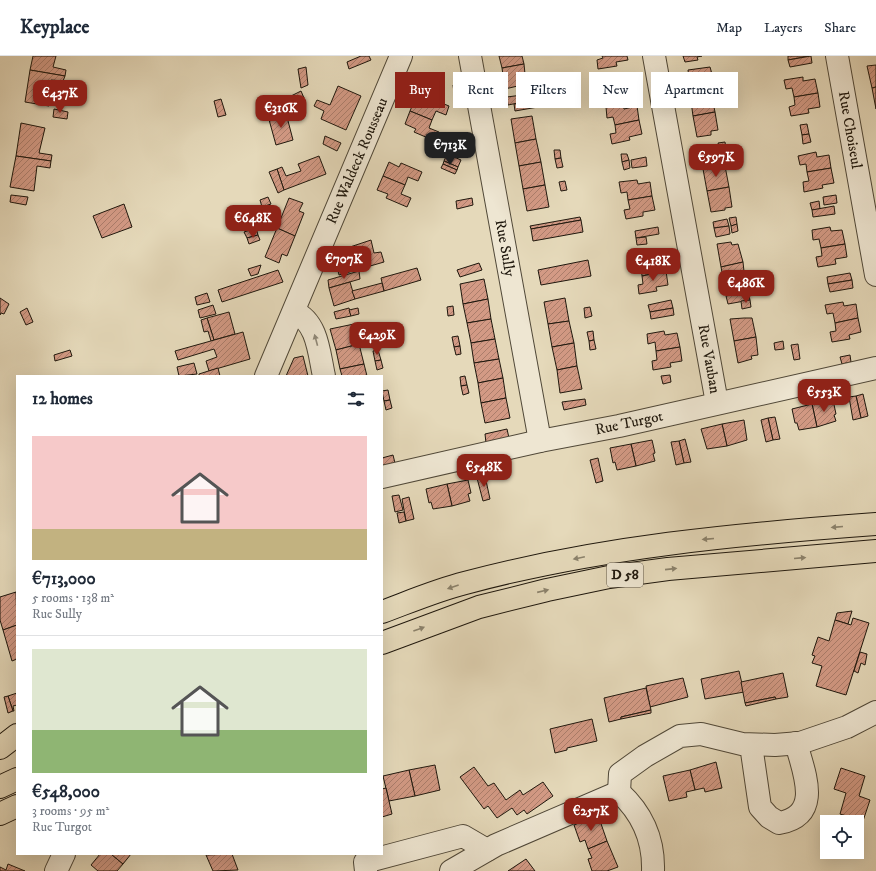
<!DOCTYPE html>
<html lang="en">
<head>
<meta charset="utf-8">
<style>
	:root { --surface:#fff; --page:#f6f6f7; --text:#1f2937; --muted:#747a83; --line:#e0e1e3; --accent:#8f2418 }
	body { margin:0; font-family:"IM FELL DW Pica",serif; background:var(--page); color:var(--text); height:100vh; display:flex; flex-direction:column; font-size:15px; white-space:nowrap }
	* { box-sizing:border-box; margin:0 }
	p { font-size:13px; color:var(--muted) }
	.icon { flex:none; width:22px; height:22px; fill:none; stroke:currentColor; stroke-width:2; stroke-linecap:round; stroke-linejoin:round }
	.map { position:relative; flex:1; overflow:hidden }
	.drawer { position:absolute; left:16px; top:319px; width:367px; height:480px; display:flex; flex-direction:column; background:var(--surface); border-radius:0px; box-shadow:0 4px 16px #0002 }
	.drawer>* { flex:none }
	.hud { position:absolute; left:395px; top:16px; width:380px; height:36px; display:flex; gap:8px }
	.controls { position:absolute; left:820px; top:759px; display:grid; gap:8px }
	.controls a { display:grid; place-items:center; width:44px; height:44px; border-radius:0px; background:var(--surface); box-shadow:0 4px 16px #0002; font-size:20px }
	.price { position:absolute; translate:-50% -34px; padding:0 9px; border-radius:8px; background:var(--accent); color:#fff; font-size:13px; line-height:26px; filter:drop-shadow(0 1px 2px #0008) }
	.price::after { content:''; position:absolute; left:50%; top:24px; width:12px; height:9px; margin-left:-6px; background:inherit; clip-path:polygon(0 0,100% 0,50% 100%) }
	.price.current { background:#222; color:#fff }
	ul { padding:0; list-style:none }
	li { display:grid; align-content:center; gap:8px; height:212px; padding:0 16px }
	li+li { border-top:1px solid var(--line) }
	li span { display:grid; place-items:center; height:124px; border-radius:0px; color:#555 }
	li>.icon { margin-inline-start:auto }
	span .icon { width:72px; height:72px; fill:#fffc; stroke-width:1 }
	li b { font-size:17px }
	h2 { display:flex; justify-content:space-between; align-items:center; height:48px; padding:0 16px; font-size:17px }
	.chip { padding:0 14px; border-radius:0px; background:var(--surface); box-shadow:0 4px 16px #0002; font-size:14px; line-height:36px }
	.chip.current { background:var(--accent); color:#fff }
	header { display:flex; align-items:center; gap:24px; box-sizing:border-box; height:56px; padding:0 20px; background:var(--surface); border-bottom:1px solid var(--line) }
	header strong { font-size:19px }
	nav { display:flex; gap:22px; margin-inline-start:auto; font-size:14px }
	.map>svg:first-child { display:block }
</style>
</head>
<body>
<header>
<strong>Keyplace</strong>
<nav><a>Map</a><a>Layers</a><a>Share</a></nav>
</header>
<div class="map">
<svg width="876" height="815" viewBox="0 0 876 815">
	<defs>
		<pattern id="building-hatch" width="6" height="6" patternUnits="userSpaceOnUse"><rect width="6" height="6" fill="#d39a85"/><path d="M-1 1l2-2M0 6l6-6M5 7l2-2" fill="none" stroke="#ab7d6b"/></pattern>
	</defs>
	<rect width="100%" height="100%" fill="#e5d9ba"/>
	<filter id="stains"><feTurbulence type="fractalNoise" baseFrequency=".005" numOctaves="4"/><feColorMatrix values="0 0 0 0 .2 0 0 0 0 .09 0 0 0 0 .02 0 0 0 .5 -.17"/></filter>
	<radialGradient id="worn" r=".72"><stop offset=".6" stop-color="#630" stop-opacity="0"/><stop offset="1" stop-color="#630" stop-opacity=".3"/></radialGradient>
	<g fill="url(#building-hatch)" stroke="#1e170d">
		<polygon points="33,0 56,0 53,11 66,14 65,20 30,14"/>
		<polygon points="361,0 369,0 371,4 349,13 347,6"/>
		<polygon points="499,0 522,0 524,8 502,12"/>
		<polygon points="602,0 627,0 628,4 616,6 617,10 598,13 597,4 603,2"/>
		<polygon points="683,0 702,0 697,1 698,4 685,6"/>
		<polygon points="788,0 809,0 788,4"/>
		<polygon points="811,0 812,7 790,11 788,4"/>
		<polygon points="524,8 526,28 505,33 502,12"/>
		<polygon points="876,9 876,31 872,32 867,10"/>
		<polygon points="306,11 308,29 301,32 298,13"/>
		<polygon points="710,11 712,18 689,22 688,14"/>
		<polygon points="30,14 65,20 63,25 51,24 49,50 25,46"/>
		<polygon points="712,18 713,25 704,27 703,20"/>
		<polygon points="701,20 702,27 688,30 687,23"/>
		<polygon points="631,21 633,28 609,32 608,24"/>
		<polygon points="803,21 803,25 815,23 818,37 794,41 792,32 786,33 784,24"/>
		<polygon points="460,28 463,42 455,44 453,29"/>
		<polygon points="633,28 634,35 610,39 609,32"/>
		<polygon points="338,30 361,40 346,74 321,63 324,55 314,50 317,44 330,49"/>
		<polygon points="876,31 876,53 872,32"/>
		<polygon points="301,35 304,42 292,48 289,41"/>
		<polygon points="703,35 704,39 711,37 715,56 693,60 690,38"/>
		<polygon points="535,37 536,44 529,46 527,38"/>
		<polygon points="818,37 820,51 808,53 809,57 791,60 789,51 795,49 794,41"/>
		<polygon points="522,39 523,46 508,49 507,41"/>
		<polygon points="416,41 427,45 429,42 449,50 446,59 436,55 432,64 410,55"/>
		<polygon points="221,43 226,59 218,61 214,45"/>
		<polygon points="536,44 538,51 515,55 514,48"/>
		<polygon points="623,48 624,53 637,50 639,64 615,69 613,61 607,62 606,51"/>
		<polygon points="54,53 68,56 67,63 53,61"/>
		<polygon points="410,55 432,64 429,72 439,76 435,85 414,76 416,73 405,68"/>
		<polygon points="715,56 718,74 711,75 711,79 697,81 693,60"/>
		<polygon points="268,60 287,61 293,84 276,89"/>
		<polygon points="532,60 536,83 515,87 511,63"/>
		<polygon points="639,64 642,78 629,81 630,84 612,88 610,78 616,77 615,69"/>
		<polygon points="21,67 45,72 39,97 52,99 51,105 16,100"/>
		<polygon points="807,68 809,78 802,79 800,69"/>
		<polygon points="809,78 811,86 803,88 802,79"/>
		<polygon points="325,80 341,87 337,95 323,88"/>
		<polygon points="536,83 541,106 519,110 515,87"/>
		<polygon points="725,86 726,93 720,95 718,87"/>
		<polygon points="726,93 728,101 721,102 720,95"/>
		<polygon points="554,94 560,94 561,102 555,103"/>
		<polygon points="716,95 717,103 702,105 701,98"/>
		<polygon points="816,96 817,101 829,99 831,112 807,116 806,108 800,109 798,100"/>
		<polygon points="447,98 461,104 458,111 444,105"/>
		<polygon points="621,98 627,98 629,104 622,106"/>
		<polygon points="16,100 51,105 50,112 37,110 34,135 10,131"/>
		<polygon points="319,100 326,118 284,134 277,113 282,111 286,120 301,115 298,108"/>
		<polygon points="646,101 647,110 632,112 631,104"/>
		<polygon points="561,102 563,111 557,112 555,103"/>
		<polygon points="629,104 630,112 624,114 622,106"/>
		<polygon points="444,105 458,111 457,114 443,108"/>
		<polygon points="389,106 399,111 401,107 422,116 418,125 408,121 405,129 383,120"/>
		<polygon points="541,106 545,129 523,133 519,110"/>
		<polygon points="443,108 457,114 455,118 441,112"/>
		<polygon points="717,110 725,110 729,131 707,135 703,113"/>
		<polygon points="831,112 834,127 822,129 823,132 804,136 803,126 809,125 807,116"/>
		<polygon points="277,113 284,134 278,137 269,116"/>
		<polygon points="383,120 405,129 401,138 411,142 407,151 386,142 388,138 377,134"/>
		<polygon points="637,124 638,128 650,126 652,140 628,144 627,136 621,137 619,126"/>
		<polygon points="565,125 567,134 561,135 559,126"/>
		<polygon points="545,129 549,151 527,155 523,133"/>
		<polygon points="729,131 732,151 725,152 725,154 711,156 707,135"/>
		<polygon points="11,139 28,141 26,149 10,146"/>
		<polygon points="836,139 837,147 824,149 823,141"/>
		<polygon points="652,140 655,154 643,156 643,160 626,163 624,154 630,153 628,144"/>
		<polygon points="268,141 271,148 262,151 260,144"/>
		<polygon points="289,142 303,147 299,155 304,157 295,180 277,172"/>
		<polygon points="472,142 473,149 457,153 456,145"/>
		<polygon points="819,145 820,153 812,154 810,147"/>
		<polygon points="124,148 132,171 102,182 93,160"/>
		<polygon points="834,150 835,158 813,161 812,154"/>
		<polygon points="580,161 581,164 531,173 530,170"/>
		<polygon points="736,161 737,168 731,170 729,162"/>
		<polygon points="727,163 729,170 714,172 713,166"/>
		<polygon points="581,164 583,176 533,185 531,173"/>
		<polygon points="737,168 738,175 732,177 731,170"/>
		<polygon points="729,170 730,178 716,181 714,172"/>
		<polygon points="658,171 659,178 636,182 635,175"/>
		<polygon points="830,171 831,175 842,174 845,188 821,192 819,183 813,184 812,174"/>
		<polygon points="256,172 258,179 247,182 244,176"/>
		<polygon points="277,172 295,180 287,200 282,198 279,207 265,201"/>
		<polygon points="258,179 260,184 249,188 247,182"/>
		<polygon points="646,181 647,188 637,189 636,182"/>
		<polygon points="371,184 374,197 381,196 384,206 339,219 336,206 341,194"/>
		<polygon points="731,186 732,189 738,188 743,206 721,211 717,188"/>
		<polygon points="845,188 847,201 835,203 836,208 818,211 816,201 822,200 821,192"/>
		<polygon points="650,200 651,203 663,201 666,215 642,220 641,211 635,212 633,202"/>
		<polygon points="588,204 591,220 541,229 538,214"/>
		<polygon points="743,206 745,225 738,226 738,230 725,232 721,211"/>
		<polygon points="479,207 482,214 460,221 457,214"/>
		<polygon points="261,209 258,218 251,220 248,213"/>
		<polygon points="417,212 421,224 384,235 381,222"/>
		<polygon points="278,214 283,226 222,246 218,234"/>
		<polygon points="359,215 360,223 329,232 328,224"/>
		<polygon points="666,215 668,229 656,231 657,235 639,238 638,229 643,228 642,220"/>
		<polygon points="850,217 852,224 828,228 827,221"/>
		<polygon points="484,223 488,243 463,248 460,228"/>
		<polygon points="852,224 853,232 830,236 828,228"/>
		<polygon points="350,226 355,243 334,250 329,232"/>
		<polygon points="382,227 384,235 355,243 352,235"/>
		<polygon points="748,236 750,244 728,248 726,240"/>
		<polygon points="207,237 210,246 197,249 195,241"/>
		<polygon points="0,242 9,248 4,258 1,257 0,259"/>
		<polygon points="565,242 569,265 548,268 544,246"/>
		<polygon points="488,243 491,263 467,267 463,248"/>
		<polygon points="671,244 673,252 650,256 648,249"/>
		<polygon points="750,244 751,251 742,253 741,245"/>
		<polygon points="843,246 844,250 856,248 858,262 835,267 833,257 827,258 825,249"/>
		<polygon points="213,249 216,258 200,262 198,254"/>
		<polygon points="453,250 454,259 448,260 447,251"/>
		<polygon points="590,251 592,260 585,262 584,252"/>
		<polygon points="27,252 33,266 26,269 20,256"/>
		<polygon points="349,252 351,260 336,263 334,256"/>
		<polygon points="358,252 359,258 351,260 349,254"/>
		<polygon points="673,252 674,259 651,263 650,256"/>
		<polygon points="229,256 235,278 214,284 207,262"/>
		<polygon points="207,262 214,284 211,285 208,275 204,276 201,264"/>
		<polygon points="744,262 752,262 756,281 734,285 730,263"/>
		<polygon points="858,262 861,276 849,279 850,283 832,286 830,276 836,275 835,267"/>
		<polygon points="491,263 495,283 471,287 467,267"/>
		<polygon points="569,265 574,287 552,291 548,268"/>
		<polygon points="354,268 359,288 336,294 330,273"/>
		<polygon points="593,275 594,284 589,285 587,276"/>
		<polygon points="664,275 665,279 677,277 680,291 656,295 655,286 648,288 647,278"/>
		<polygon points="243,276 250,303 209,315 206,305 217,301 214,293 178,304 175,295"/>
		<polygon points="458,280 460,290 454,291 452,281"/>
		<polygon points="756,281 758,299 751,300 752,303 738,307 734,285"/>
		<polygon points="495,283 499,303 474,307 471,287"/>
		<polygon points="594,284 596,293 590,294 589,285"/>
		<polygon points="783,285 784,293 775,294 774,287"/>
		<polygon points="574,287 577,310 557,314 552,291"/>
		<polygon points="359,288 364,308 340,313 336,294"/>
		<polygon points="798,288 800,303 794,304 791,289"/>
		<polygon points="460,290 461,298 456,299 454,291"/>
		<polygon points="680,291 682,305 670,307 671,311 653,314 652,305 657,304 656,295"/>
		<polygon points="70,294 72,300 55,305 54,299"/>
		<polygon points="378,294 381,304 375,305 373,295"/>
		<polygon points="850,299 851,306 842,308 840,301"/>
		<polygon points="303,300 308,320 286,320 294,302"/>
		<polygon points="499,303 503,322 478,327 474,307"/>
		<polygon points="381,304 383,312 377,314 375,305"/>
		<polygon points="194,307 197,318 179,320 177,311"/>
		<polygon points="364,308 367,320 342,320 340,313"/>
		<polygon points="577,310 582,333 560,337 557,314"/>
		<polygon points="218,312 220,320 199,320 199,318"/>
		<polygon points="670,319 671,326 663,328 661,320"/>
		<polygon points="465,320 467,329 461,330 460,321"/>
		<polygon points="503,322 506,342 481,347 478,327"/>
		<polygon points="467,329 469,337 463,339 461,330"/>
		<polygon points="388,334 390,344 384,345 382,335"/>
		<polygon points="863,338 868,360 861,362 856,340"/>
		<polygon points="856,340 861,362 853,364 849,341"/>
		<polygon points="506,342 510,362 485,367 481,347"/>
		<polygon points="585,343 586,349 564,354 562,346"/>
		<polygon points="390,344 392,352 386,354 384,345"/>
		<polygon points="833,344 836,358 834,359 836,365 817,371 812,348"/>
		<polygon points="812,348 817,371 799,374 797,367 795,367 792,353"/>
		<polygon points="775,361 780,383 773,384 768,362"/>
		<polygon points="768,362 773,384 766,386 761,364"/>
		<polygon points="744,364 747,384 727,390 722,368"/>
		<polygon points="722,368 727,390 707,393 701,373"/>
		<polygon points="507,373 509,382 486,387 485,378"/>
		<polygon points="685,383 691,406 684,407 679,385"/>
		<polygon points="652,384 655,397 653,398 655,405 636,410 631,388"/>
		<polygon points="679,385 684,407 676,409 671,386"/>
		<polygon points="631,388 636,410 617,414 615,406 613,407 610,392"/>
		<polygon points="393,399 395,407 382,410 382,402"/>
		<polygon points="598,402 603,425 596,427 590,404"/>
		<polygon points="485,420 490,443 483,445 477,422"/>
		<polygon points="468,424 471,437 468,438 470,445 452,450 447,428"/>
		<polygon points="447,428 452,450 433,453 431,446 429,447 426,433"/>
		<polygon points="399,439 403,454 395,456 392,440"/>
		<polygon points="409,441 414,463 406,465 402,443"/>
		<polygon points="404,456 406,465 399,467 397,457"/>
		<polygon points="16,536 17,569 3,574 0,564 0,541"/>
		<polygon points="852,555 848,568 835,564 837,557"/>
		<polygon points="853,562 869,567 846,639 816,630 822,610 812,607 815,600 812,599 818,581 829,585 835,564 851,569"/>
		<polygon points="17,569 17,603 12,605 3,574"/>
		<polygon points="860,596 867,598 865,609 861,607 858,617 854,615"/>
		<polygon points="739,615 744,636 705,643 701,623"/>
		<polygon points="783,617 788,641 776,643 775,641 745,647 741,626"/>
		<polygon points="683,622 688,641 650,651 646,630"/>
		<polygon points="646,632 651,654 621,661 621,663 609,666 604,642"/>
		<polygon points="17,637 17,649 13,650 14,655 13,655 8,640"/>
		<polygon points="8,640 13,655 8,657 4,641"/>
		<polygon points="775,641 776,643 746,650 745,647"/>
		<polygon points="651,654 651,657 621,663 621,661"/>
		<polygon points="592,663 597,685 567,692 567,694 555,697 550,673"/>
		<polygon points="716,706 722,732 705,736 704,732 695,734 690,714"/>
		<polygon points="435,709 440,734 415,740 409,714"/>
		<polygon points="474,711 488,730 494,727 506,744 520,734 523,739 543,726 553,740 527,758 524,754 517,759 512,752 497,762 488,750 484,753 460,721"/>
		<polygon points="841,712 865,720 859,740 870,744 863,765 840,758 846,737 834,733"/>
		<polygon points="409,714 415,740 389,745 383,720"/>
		<polygon points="690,714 695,734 686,736 687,741 669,745 663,720"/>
		<polygon points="386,732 392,758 382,761 382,733"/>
		<polygon points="598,759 607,785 588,793 585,784 580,786 574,769"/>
		<polygon points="607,785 618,811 607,815 592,815 588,803 592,802 588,793"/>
		<polygon points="100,798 111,798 123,808 117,815 98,815 91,809"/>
		<polygon points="111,798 131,798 123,808"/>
		<polygon points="232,798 238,814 213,815 206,799"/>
		<polygon points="526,803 535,815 508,815"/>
		<polygon points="8,808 25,815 0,815 0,811 6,814"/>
	</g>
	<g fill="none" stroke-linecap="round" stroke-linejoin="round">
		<g stroke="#504838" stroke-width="24">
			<g id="minor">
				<polyline points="470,0 540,385"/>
				<polyline points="654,0 717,347"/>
				<polyline points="837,0 876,219"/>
				<path d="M294,256C318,266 319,298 324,320"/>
				<polyline points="266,320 401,0"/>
				<polyline points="382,421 540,385 619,370 876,312"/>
				<path d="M751,689L760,751L769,761L779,767C823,759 804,717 796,687"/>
				<polyline points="619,736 620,718 645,700 680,680 701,678 742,688 775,689 800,687 847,671 876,656"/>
				<path d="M619,736C642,757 654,783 653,815"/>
				<polyline points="56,815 64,798"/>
				<polyline points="366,815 365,806 463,780 487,794"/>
				<polyline points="451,815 496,789 619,736"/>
			</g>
		</g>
		<g stroke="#1e170d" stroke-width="24">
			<g id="highway">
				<path d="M382,556C409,546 437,534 465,527C599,491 738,478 876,468"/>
				<polyline points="382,587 479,551 547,534 609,521 668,513 876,495"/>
				<polyline points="0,692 17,679"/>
				<polyline points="0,731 17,723"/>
				<polyline points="0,758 17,750"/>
			</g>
		</g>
		<use href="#minor" stroke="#eee6d2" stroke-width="22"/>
		<use href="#highway" stroke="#e5d9ba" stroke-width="22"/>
	</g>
	<defs><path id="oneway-solid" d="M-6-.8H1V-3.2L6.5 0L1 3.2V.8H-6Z"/></defs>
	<use fill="#908979" href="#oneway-solid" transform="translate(316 284) rotate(-105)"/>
	<g fill="#8b826c">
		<use href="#oneway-solid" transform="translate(837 471) rotate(175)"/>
		<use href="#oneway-solid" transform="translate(708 483) rotate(175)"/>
		<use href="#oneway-solid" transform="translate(579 502) rotate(168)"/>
		<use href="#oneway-solid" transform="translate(800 502) rotate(-5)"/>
		<use href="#oneway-solid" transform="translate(671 513) rotate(-6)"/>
		<use href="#oneway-solid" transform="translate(453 531) rotate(161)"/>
		<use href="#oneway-solid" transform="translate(543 535) rotate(-13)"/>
		<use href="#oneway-solid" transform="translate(419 573) rotate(-20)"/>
	</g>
	<g text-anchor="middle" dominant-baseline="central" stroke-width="3" stroke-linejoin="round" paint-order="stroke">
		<rect fill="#eee6d2" stroke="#5c5548" stroke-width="1" x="607" y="507" width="36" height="24" rx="3"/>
		<g font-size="14" font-weight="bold" fill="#1e170d">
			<text x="625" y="519">D 58</text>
		</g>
		<g font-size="15" fill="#1e170d" stroke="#eee6d2">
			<text transform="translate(850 74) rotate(80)">Rue Choiseul</text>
			<text transform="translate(357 105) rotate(-67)">Rue Waldeck Rousseau</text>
			<text transform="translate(505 192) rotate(80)">Rue Sully</text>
			<text transform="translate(709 303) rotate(80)">Rue Vauban</text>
			<text transform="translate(629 367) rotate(-12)">Rue Turgot</text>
		</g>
	</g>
	<rect width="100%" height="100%" filter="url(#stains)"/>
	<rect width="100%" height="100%" fill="url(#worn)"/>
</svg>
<div class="controls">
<a><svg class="icon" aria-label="locate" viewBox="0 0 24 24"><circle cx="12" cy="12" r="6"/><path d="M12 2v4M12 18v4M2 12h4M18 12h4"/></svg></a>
</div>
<b class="price" style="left:60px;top:58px">€437K</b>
<b class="price" style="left:281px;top:73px">€316K</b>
<b class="price current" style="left:450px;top:110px">€713K</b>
<b class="price" style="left:716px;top:122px">€597K</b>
<b class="price" style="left:253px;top:183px">€648K</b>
<b class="price" style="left:344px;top:224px">€707K</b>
<b class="price" style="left:653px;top:226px">€418K</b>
<b class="price" style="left:746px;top:248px">€486K</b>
<b class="price" style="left:377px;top:300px">€429K</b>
<b class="price" style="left:824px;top:357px">€553K</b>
<b class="price" style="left:484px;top:432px">€548K</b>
<b class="price" style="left:591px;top:776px">€257K</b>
<div class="hud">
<a class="chip current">Buy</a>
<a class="chip">Rent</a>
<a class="chip">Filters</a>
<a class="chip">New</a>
<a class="chip">Apartment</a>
</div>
<section class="drawer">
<h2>12 homes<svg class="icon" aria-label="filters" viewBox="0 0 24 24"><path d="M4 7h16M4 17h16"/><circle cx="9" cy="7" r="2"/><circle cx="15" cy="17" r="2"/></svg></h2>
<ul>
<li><span style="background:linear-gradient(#f6c9c9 75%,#c2b280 0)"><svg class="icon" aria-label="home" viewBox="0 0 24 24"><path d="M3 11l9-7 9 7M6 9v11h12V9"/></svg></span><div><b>€713,000</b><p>5 rooms · 138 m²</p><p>Rue Sully</p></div></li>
<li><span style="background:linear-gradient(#dfe7d0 65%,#8fb573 0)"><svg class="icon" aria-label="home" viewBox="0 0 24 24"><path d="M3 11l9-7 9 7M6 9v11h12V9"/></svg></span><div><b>€548,000</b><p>3 rooms · 95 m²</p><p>Rue Turgot</p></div></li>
</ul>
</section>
</div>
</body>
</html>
